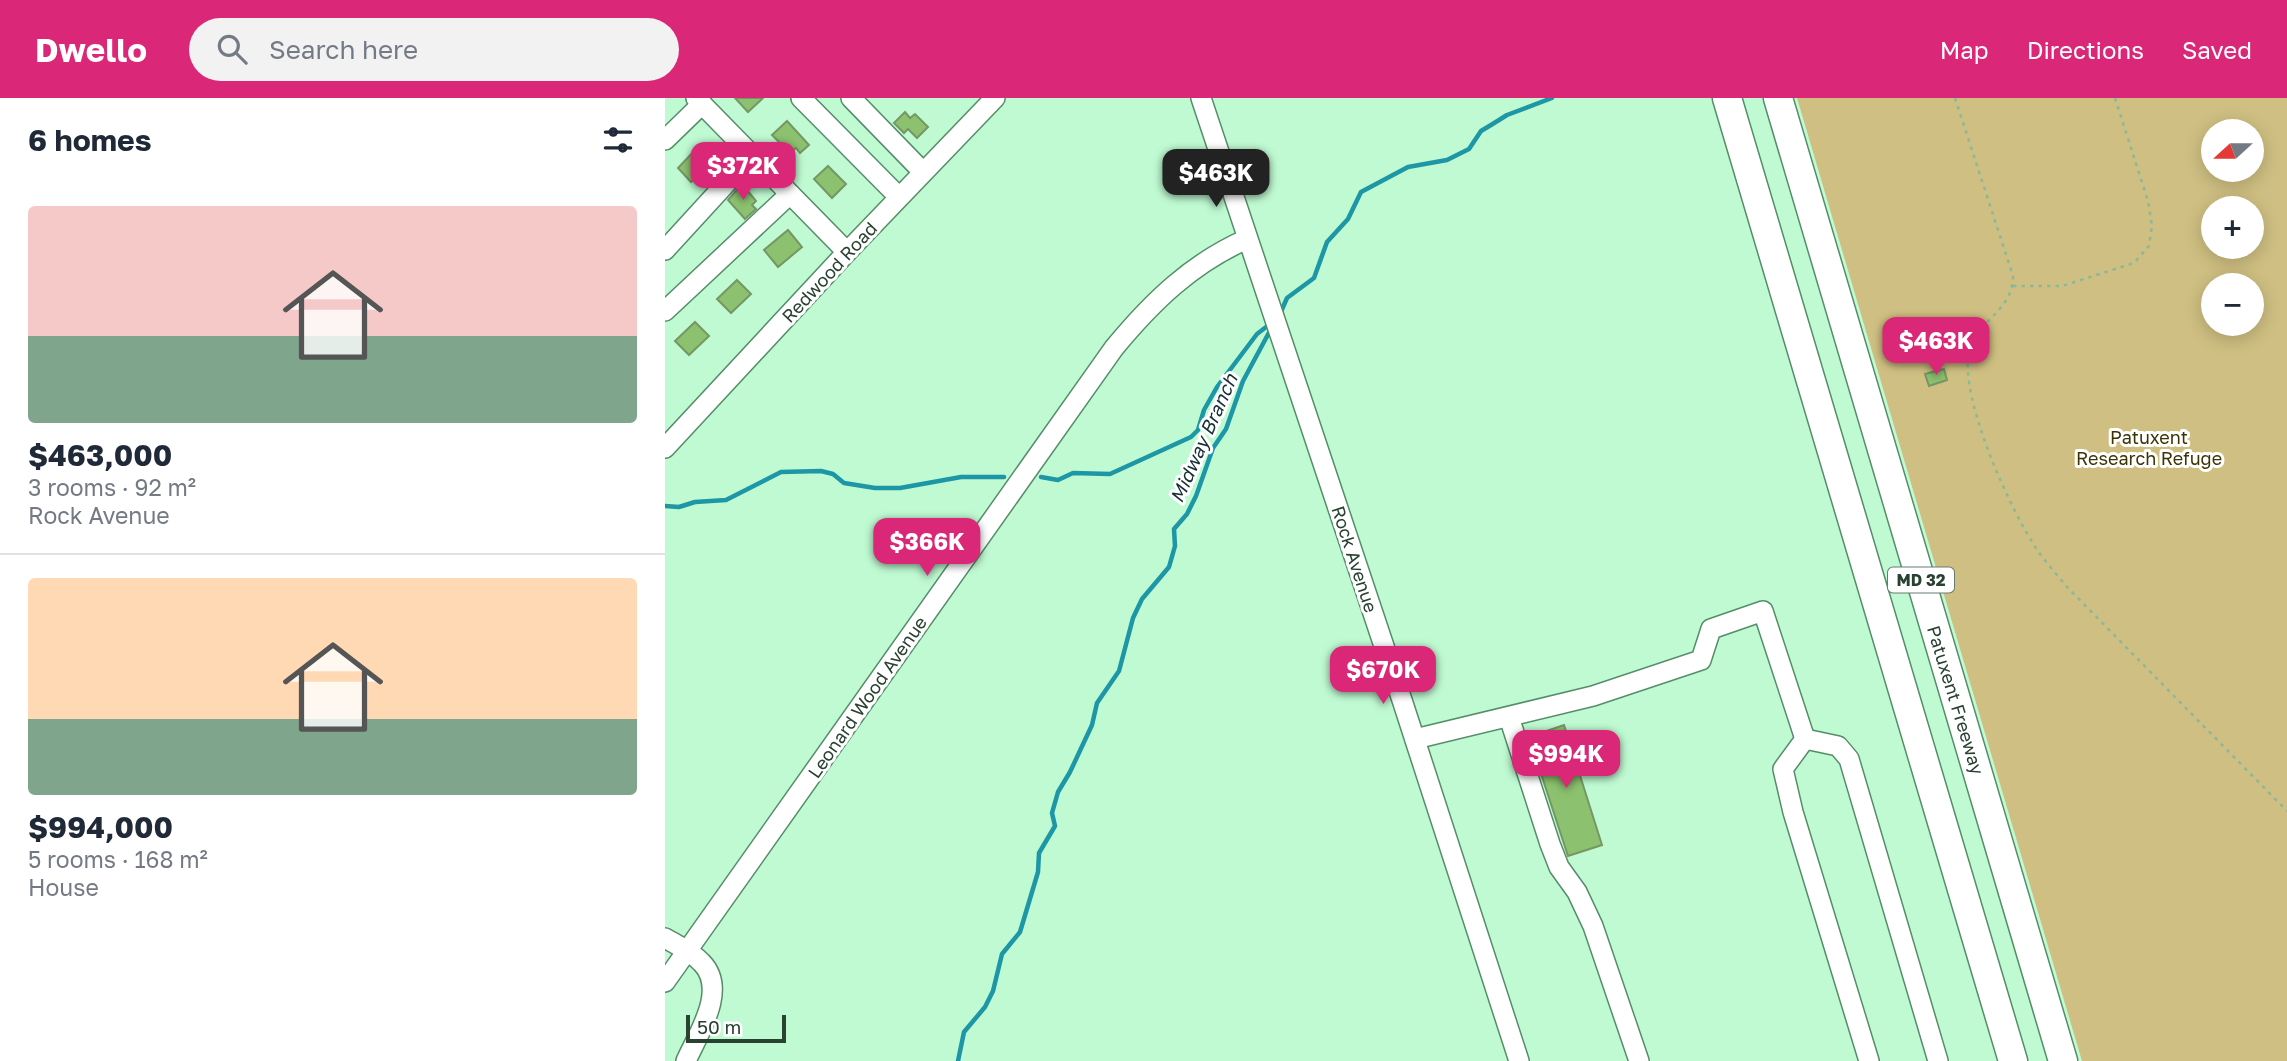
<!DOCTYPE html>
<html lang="en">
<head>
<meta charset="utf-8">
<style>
	:root { --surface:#fff; --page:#f2f2f3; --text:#1f2937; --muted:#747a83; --line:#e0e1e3; --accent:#db2777 }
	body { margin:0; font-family:"Golos Text",sans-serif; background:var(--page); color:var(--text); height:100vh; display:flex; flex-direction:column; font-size:26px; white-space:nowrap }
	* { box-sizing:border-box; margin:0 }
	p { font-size:23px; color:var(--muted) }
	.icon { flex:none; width:38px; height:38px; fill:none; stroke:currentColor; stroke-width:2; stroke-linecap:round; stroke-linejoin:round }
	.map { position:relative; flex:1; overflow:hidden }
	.drawer { display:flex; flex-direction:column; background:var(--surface); width:665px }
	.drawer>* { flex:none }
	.needle { width:46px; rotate:249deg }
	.buttons { position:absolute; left:1536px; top:21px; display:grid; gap:14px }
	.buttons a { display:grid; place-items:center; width:63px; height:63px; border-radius:50%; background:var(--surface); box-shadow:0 4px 18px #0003; font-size:35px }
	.scale { position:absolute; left:21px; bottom:18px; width:100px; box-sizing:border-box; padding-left:7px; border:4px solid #294131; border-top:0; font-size:19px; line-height:24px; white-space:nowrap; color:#294131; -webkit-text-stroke:5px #fff; paint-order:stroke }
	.price { position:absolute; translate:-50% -60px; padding:0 16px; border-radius:14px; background:var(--accent); color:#fff; font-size:23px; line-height:46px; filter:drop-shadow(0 2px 4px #0008) }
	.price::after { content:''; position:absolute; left:50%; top:42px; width:21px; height:16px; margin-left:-10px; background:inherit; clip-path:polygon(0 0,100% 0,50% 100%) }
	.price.selected { background:#222; color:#fff }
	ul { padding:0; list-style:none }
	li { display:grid; align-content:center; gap:14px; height:371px; padding:0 28px }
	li+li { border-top:2px solid var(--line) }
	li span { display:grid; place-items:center; height:217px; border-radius:7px; color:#555 }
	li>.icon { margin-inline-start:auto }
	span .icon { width:126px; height:126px; fill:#fffc; stroke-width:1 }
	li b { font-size:30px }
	h2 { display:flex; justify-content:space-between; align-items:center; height:84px; padding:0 28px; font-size:30px }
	header { display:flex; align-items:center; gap:42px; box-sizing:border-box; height:98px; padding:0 35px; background:var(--accent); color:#fff }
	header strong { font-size:33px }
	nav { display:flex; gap:38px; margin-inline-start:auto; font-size:24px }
	.search { width:490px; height:63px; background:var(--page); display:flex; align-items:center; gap:18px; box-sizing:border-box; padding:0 24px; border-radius:38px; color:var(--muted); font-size:26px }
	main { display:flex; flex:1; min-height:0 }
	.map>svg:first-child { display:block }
</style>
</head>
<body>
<header>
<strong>Dwello</strong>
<div class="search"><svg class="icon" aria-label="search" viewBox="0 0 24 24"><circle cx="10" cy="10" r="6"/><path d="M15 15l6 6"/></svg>Search here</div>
<nav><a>Map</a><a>Directions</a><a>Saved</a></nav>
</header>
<main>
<section class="drawer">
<h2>6 homes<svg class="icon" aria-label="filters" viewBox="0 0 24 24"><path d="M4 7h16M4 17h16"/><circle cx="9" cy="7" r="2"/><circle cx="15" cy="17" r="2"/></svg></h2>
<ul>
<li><span style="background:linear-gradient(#f6c9c9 60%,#7fa58c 0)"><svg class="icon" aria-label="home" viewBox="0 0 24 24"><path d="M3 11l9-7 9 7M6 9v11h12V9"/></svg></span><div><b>$463,000</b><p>3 rooms · 92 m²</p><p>Rock Avenue</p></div></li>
<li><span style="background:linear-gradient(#ffd9b3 65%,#7fa58c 0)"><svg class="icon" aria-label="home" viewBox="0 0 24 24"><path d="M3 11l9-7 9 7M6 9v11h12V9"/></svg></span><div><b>$994,000</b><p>5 rooms · 168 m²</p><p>House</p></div></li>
</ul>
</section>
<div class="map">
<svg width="1622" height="963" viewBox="0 0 1622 963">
	<rect width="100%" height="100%" fill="#bffad2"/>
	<path fill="#cfbf82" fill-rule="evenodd" d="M1132,0H1622V963H1417ZM1549,33H1587V72H1549ZM1549,110H1587V149H1549ZM1549,187H1587V226H1549Z"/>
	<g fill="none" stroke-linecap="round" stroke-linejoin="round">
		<g stroke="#1d96a6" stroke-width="4.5">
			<polyline points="615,216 622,200 649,180 662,144 683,121 696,94 743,69 782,62 804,51 816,33 826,27 842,17 887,0"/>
			<polyline points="376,379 393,382 408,375 445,376 526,339 533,332 539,312 552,289 592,236 605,226"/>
			<polyline points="0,408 14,409 30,404 61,402 116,374 156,373 168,376 179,385 210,390 235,390 296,379 339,379"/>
			<polyline points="293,963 299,934 320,909 328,893 337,856 355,834 373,774 374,755 390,728 387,715 393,694 405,674 427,627 432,605 454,573 468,520 477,501 504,469 510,448 509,431 522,416 531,398 548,350 561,331 578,283 607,229"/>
		</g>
	</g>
	<g fill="#8cc26f" stroke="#769765" stroke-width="2">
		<polygon points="70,0 98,0 83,14"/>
		<polygon points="240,14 245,20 250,16 263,29 252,40 243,31 239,35 229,25"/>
		<polygon points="122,23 144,47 135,55 131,50 125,55 107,37"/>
		<polygon points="32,50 46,65 26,84 13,70"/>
		<polygon points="163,68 181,86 167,100 149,81"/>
		<polygon points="77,86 91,103 87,107 91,111 80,121 63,102"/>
		<polygon points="123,132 137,149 113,169 99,152"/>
		<polygon points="72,182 86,196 66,215 52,201"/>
		<polygon points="30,224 44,238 24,257 10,243"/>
		<polygon points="1279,271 1282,282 1264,288 1260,276"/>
		<polygon points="899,627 937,747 903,758 864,639"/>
	</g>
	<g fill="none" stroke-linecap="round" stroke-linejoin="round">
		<g stroke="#558d69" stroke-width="22">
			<g id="minor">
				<polyline points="31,0 182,154"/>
				<polyline points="136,0 234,99"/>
				<polyline points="186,0 258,74"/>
				<polyline points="536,0 738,605 854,963"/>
				<polyline points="0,42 37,6"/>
				<polyline points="0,152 87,57"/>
				<polyline points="0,213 125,96"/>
				<polyline points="0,350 182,154 330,0"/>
				<polyline points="844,619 885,746 894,769 912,794 928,828 974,963"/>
				<polyline points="750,641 928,598 1036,562 1046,531 1098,513 1140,641"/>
				<polyline points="1140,641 1173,648 1184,661 1273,963"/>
				<polyline points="1140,641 1118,671 1128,714 1204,963"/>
				<path d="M0,840C12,847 27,854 37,865C63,892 33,936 21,963"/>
				<path d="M0,884L449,250C487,204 527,165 582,141"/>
			</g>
		</g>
		<g stroke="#558d69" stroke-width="31">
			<g id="highway">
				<polyline points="1062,0 1348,963"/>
				<polyline points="1113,0 1398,963"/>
			</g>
		</g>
		<g stroke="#8ab999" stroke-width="2.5" stroke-dasharray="3.5 5" stroke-linecap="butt">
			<path d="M1290,0L1348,178C1348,214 1311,222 1304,254C1294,300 1346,414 1373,453C1382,466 1393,478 1403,490L1622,713"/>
			<polyline points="1348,188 1397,188 1469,165 1484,148 1487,128 1483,103 1450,0"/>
		</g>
		<use href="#minor" stroke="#fff" stroke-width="19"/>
		<use href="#highway" stroke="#fff" stroke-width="28"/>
	</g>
	<g text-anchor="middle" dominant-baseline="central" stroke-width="6" stroke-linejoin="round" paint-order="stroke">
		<rect fill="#fff" stroke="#697a6f" stroke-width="2" x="1223" y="469.5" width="66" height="25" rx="5"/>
		<g font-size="16" font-weight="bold" fill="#294131">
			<text x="1256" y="482">MD 32</text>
		</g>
		<g font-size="18" fill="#294131" stroke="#fff">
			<text transform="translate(164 174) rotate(-47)">Redwood Road</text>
			<text transform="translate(690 461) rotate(72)">Rock Avenue</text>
			<text transform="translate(202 599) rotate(-55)">Leonard Wood Avenue</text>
			<text transform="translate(1291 602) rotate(73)">Patuxent Freeway</text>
		</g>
		<g font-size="18" fill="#3d3305" stroke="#fff">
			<text x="1484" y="339">Patuxent<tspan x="1484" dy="21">Research Refuge</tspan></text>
		</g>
		<g font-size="19" font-style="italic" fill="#172e34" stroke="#fff">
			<text transform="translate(538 340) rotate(-66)">Midway Branch</text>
		</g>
	</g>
</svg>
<div class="buttons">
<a><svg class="needle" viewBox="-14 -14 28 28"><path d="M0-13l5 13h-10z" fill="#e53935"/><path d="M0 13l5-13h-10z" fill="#747a83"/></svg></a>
<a>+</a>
<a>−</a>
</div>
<div class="scale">50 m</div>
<b class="price" style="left:78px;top:104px">$372K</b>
<b class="price selected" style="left:551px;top:111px">$463K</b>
<b class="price" style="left:1271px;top:279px">$463K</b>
<b class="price" style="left:262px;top:480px">$366K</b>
<b class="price" style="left:718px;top:608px">$670K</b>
<b class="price" style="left:901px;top:692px">$994K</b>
</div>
</main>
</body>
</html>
